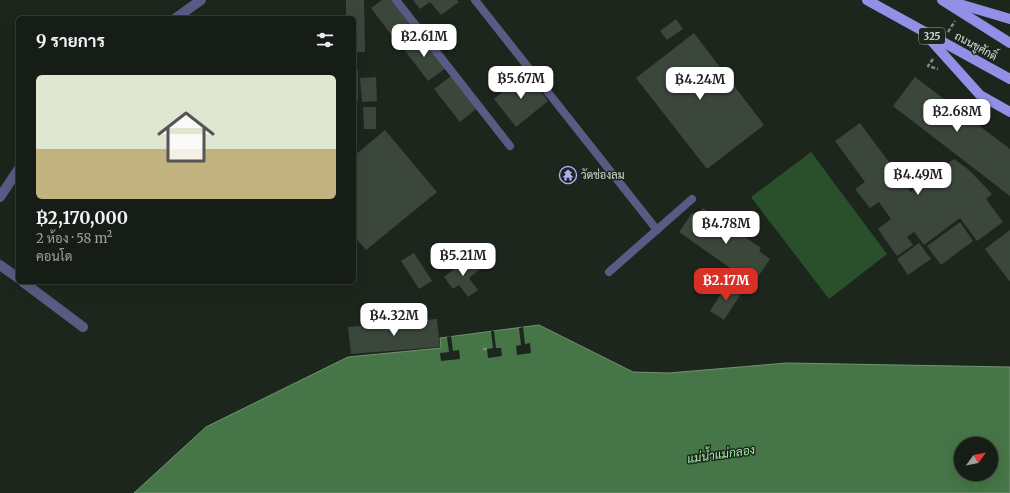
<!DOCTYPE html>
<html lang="th">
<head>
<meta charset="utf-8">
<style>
	:root { --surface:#161c16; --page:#232923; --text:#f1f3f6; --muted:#9ea1a1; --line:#353a35; --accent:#d93025 }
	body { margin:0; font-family:Merriweather,Sarabun,serif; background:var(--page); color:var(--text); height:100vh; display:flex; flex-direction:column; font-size:15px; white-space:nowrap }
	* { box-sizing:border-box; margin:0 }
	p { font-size:13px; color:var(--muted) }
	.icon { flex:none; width:22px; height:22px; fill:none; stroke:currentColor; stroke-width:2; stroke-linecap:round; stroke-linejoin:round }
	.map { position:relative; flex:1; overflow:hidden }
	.side { position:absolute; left:16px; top:16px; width:340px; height:268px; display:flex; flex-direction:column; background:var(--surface); border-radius:6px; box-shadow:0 4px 16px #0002,0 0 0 1px var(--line) }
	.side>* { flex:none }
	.needle { width:26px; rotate:57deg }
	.controls { position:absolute; left:954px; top:437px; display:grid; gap:8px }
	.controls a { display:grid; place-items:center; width:44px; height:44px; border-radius:50%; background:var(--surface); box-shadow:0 4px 16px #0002,0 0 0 1px var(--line); font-size:20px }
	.price { position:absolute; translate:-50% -34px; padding:0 9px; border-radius:8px; background:#fff; color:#222; font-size:13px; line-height:26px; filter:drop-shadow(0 1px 2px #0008) }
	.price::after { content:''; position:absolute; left:50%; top:24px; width:12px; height:9px; margin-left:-6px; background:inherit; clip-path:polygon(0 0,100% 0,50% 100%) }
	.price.on { background:var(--accent); color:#fff }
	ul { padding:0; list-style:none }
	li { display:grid; align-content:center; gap:8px; height:212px; padding:0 20px }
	li span { display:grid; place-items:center; height:124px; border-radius:6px; color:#555 }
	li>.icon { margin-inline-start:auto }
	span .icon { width:72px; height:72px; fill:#fffc; stroke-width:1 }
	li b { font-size:17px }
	h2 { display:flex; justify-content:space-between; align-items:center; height:48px; padding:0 20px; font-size:17px }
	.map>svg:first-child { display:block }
</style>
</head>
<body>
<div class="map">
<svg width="1010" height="493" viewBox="0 0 1010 493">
	<rect width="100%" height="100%" fill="#1d261d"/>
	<polygon fill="#2a502b" points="811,152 887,254 829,299 751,197"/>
	<path fill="#467547" stroke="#729472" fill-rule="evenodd" d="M539,325L633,372L669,373L787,363L1010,367V493H134L206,427L348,357L441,348L440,338ZM961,444H991V474H961Z"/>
	<g fill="#1d261d">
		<polygon points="523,327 525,344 530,343 531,353 517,355 516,346 521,345 519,328"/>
		<polygon points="491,331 494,331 496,348 501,348 502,356 488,358 487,349 493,348"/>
		<polygon points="451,336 453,351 459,350 460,359 441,361 440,353 449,352 447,337"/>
	</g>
	<g fill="#3c473c">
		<polygon points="346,0 364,0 365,52 354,52 354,18 346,18"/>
		<polygon points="382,0 391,0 412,27 395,40 371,8"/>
		<polygon points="413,0 457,0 459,2 441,15 430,2 420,9"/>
		<polygon points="676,19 683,29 667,40 660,31"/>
		<polygon points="694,33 764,125 707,169 636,78"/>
		<polygon points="420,35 446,68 428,81 403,48"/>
		<polygon points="354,70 358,70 358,101 354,102"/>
		<polygon points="526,73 548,101 516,127 494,99"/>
		<polygon points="451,76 477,108 460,122 434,89"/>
		<polygon points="376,77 377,101 362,102 360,78"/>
		<polygon points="915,77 1010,149 1010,196 893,106"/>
		<polygon points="363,107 376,107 376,129 364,129"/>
		<polygon points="860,123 911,192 954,159 969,170 992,194 986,199 1003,222 977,241 960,218 924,245 914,232 907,237 913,245 897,256 878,229 891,219 879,202 870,208 855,189 865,182 835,141"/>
		<polygon points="385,130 437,192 366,250 354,236 354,156"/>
		<polygon points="703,208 761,248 759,251 770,259 753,284 679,232 692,213 697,216"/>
		<polygon points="960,222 973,241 941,265 927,246"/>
		<polygon points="1010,230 1010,282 985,249"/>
		<polygon points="919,243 931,259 908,275 897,259"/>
		<polygon points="414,253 432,281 419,289 401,261"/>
		<polygon points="469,258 479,270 469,278 478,290 468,297 459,285 453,289 444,277"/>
		<polygon points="728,283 742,292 724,320 710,311"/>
		<polygon points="437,319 440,347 351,354 348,327"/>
	</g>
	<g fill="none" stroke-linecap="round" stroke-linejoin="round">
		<g stroke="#838a83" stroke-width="2.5" stroke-dasharray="4 2" stroke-linecap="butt">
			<polyline points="948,32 955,21"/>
			<polyline points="933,59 928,66 938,69"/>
			<polyline points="483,349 487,349"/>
		</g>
		<g stroke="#5a5b84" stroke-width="8">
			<polyline points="396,0 510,146"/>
			<polyline points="475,0 657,230"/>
			<polyline points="609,272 692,199"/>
		</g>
		<g stroke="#5a5b84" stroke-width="10">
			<polyline points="176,18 201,0"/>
			<polyline points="0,197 18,170"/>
			<polyline points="0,265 18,278"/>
			<polyline points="23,282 83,327"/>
		</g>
		<g stroke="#9190e6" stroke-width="10">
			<polyline points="867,0 1010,79"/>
			<polyline points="942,0 1010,43"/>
			<polyline points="949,1 1010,19"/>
			<polyline points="927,36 980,95 1010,112"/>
		</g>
	</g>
	<defs>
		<g id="temple-ring" transform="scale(0.9)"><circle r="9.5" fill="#1d261d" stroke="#adaffb" stroke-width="1.5"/><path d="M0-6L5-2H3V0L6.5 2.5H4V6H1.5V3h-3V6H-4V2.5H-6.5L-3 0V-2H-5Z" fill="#adaffb"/></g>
	</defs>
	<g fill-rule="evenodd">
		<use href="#temple-ring" x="568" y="175"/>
	</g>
	<g text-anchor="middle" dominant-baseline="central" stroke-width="3" stroke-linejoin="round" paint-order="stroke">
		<rect fill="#1d261d" stroke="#9fa69f" stroke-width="1" x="919" y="28" width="26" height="16" rx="3"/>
		<g font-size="10" font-weight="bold" fill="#d7ddd7">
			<text x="932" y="36">325</text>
		</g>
		<g font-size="11" fill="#d7ddd7" stroke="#1d261d">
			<text transform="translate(976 46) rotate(29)">ถนนชูศักดิ์</text>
		</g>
		<g font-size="11" fill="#d7ddd7" stroke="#1d261d" text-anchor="start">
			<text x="581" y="175">วัดช่องลม</text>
		</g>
		<g font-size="12" font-style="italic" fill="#a1e7a2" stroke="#1d261d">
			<text transform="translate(721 454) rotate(-8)">แม่น้ำแม่กลอง</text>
		</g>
	</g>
</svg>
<div class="controls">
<a><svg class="needle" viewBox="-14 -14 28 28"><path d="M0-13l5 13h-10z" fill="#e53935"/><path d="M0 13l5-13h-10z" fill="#9ea1a1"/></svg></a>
</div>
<b class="price" style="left:424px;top:58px">฿2.61M</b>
<b class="price" style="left:521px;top:100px">฿5.67M</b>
<b class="price" style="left:700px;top:101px">฿4.24M</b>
<b class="price" style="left:957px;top:133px">฿2.68M</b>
<b class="price" style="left:918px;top:196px">฿4.49M</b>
<b class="price" style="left:726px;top:245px">฿4.78M</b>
<b class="price" style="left:463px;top:277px">฿5.21M</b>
<b class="price on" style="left:726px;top:302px">฿2.17M</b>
<b class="price" style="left:394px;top:337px">฿4.32M</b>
<section class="side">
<h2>9 รายการ<svg class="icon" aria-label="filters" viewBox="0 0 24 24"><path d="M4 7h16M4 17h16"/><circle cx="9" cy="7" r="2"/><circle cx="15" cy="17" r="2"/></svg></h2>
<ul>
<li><span style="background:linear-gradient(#dfe7d0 60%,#c2b280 0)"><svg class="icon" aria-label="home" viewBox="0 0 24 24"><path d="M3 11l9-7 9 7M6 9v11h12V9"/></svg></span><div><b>฿2,170,000</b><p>2 ห้อง · 58 m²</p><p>คอนโด</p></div></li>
</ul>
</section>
</div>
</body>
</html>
